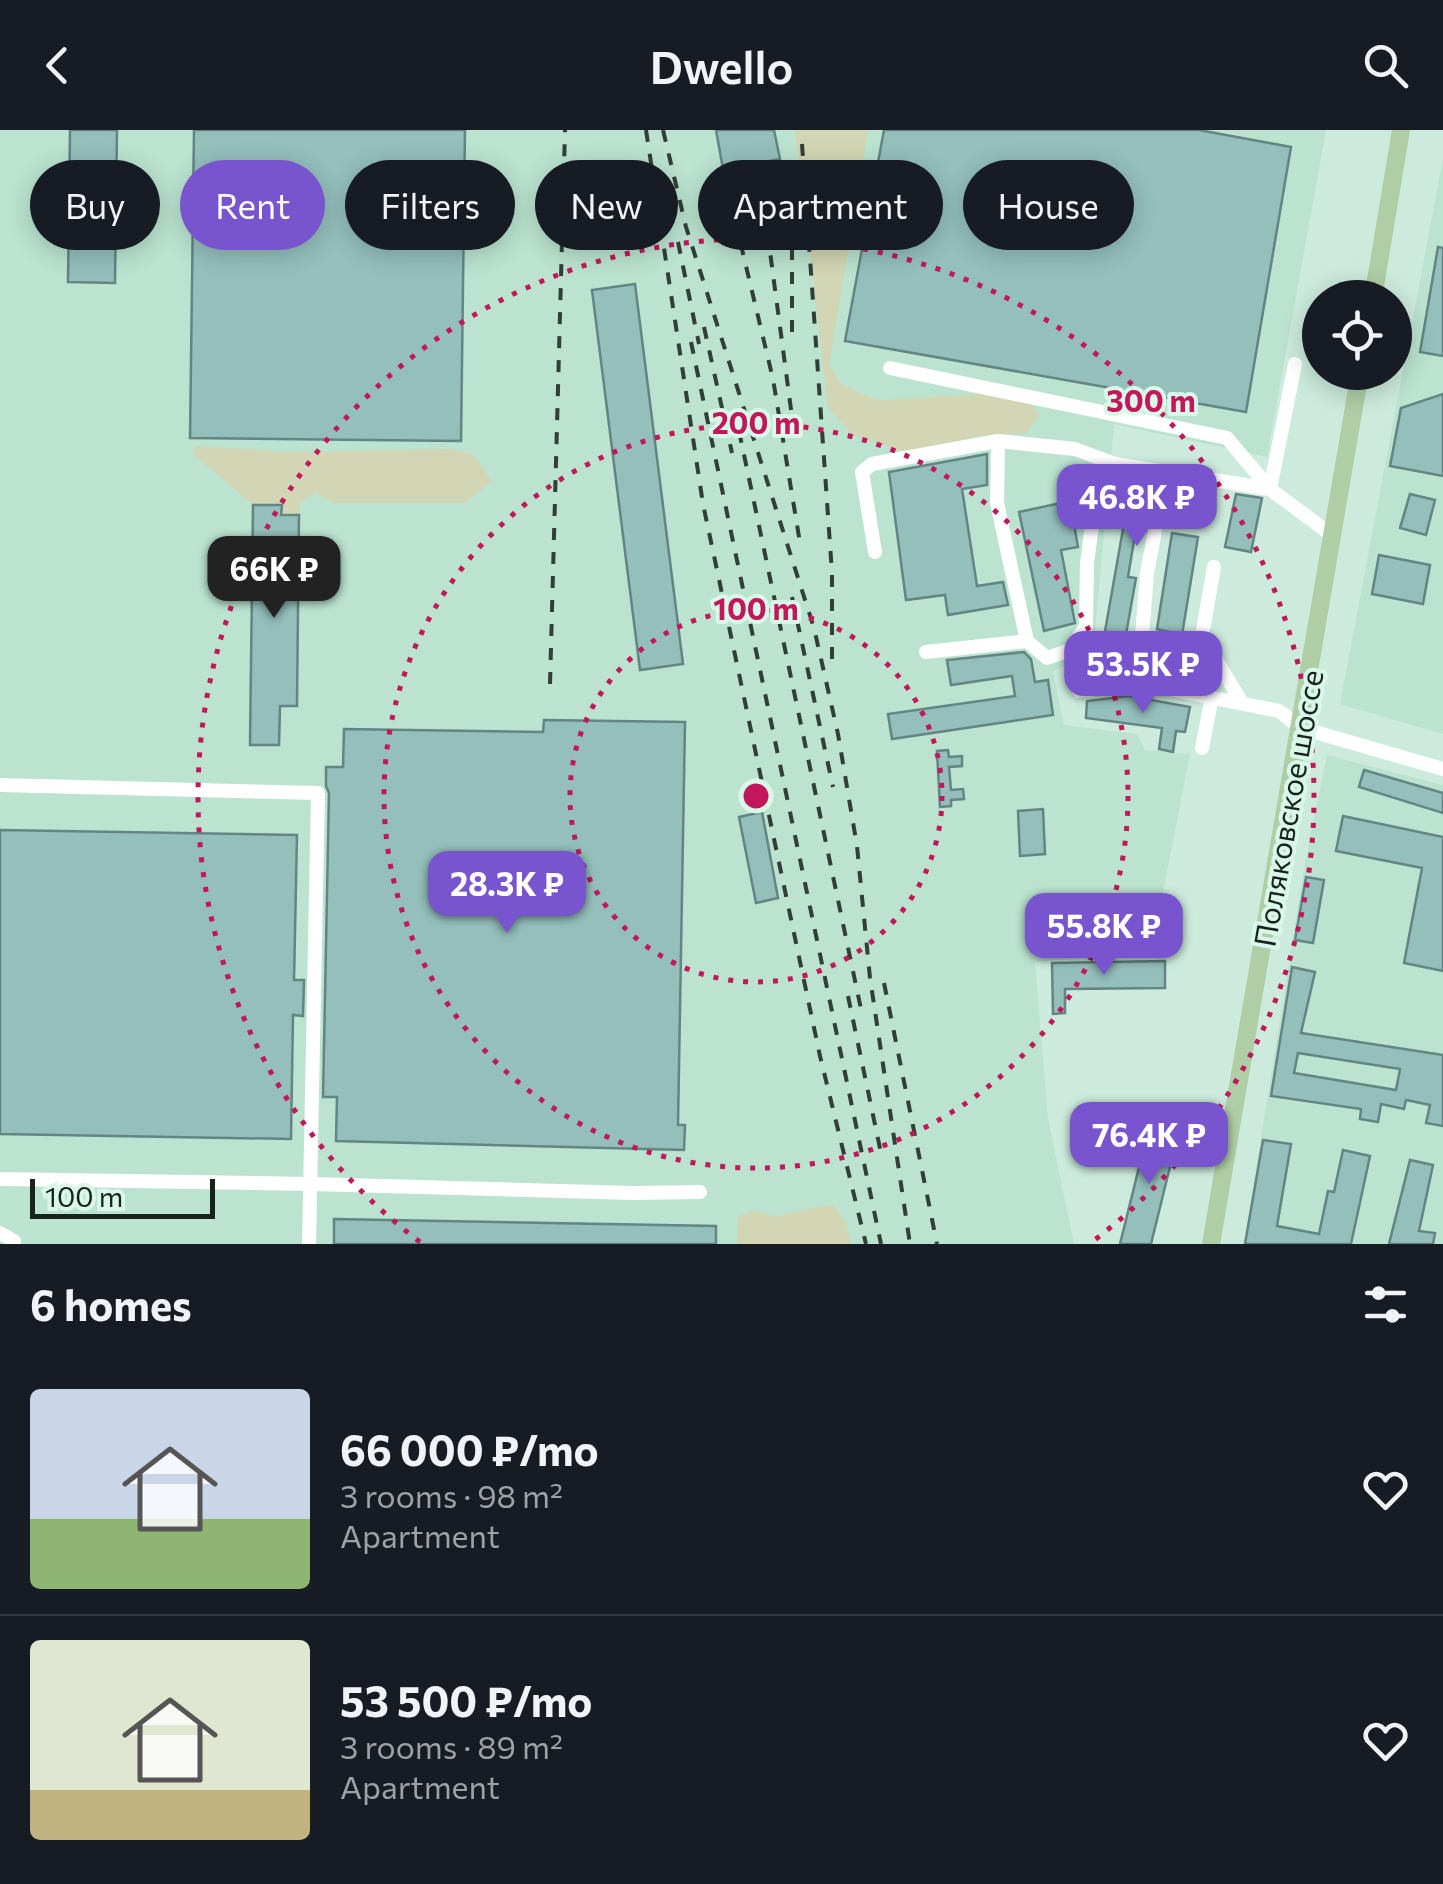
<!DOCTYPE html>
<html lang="en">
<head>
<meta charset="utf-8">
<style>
	:root { --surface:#171b24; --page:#242831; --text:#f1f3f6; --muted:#9ea1a6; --line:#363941; --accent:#7855ce }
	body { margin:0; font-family:Commissioner,sans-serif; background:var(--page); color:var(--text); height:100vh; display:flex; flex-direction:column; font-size:38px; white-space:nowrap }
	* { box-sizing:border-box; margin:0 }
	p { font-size:32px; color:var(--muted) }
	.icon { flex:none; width:55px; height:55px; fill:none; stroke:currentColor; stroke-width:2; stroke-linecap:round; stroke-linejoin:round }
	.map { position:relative; height:1114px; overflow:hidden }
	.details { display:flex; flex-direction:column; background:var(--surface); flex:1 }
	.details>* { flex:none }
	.banner { position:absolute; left:30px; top:30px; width:1385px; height:90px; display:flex; gap:20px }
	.fabs { position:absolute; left:1302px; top:150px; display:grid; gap:20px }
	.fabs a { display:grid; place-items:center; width:110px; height:110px; border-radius:50%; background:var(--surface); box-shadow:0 5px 25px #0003; font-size:50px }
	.scale { position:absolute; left:30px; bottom:25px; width:185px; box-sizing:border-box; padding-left:10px; border:5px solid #17231d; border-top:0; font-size:28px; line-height:35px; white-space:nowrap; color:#17231d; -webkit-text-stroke:8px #d9f8e9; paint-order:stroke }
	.price { position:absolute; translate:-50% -85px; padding:0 22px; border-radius:20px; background:var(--accent); color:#fff; font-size:32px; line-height:65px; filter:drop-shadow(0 2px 5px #0008) }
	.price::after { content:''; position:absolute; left:50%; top:60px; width:30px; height:22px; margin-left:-15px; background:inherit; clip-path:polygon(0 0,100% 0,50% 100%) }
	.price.current { background:#222; color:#fff }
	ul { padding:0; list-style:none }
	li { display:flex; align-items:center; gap:30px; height:250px; padding:0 30px }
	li+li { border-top:2px solid var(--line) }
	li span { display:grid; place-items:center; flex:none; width:280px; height:200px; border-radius:10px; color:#555 }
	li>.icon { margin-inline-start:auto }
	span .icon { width:120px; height:120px; fill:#fffc; stroke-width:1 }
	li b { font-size:42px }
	h2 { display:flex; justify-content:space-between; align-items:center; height:120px; padding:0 30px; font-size:42px }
	.tag { padding:0 35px; border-radius:45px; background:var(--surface); box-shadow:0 5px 25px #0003; font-size:35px; line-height:90px }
	.tag.current { background:var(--accent); color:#fff }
	header { display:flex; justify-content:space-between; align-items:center; height:130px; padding:0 30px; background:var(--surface); font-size:45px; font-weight:600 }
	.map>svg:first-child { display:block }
</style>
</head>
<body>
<header><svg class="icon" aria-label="back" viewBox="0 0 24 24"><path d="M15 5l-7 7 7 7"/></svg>Dwello<svg class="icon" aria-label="search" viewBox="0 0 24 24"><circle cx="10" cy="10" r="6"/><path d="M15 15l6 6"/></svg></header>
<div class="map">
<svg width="1443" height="1114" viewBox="0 0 1443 1114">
	<rect width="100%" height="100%" fill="#ccebdc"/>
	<g fill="#bbe3d0">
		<polygon points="0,0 1326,0 1267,327 1114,294 1093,523 1053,541 1064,595 1137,604 1145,620 1190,624 1151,823 1035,832 1048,989 1074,1114 0,1114"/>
		<polygon points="1443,29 1443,604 1340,574"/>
		<polygon points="1327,625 1443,655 1443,1114 1244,1114 1305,733"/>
	</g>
	<g fill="#d2d6b4">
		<polygon points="795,0 868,0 829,235 841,254 876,270 1000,263 1028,269 1039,285 1027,303 979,306 910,323 854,306 828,277"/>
		<polygon points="196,316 291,322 449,319 473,324 492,351 465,373 333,373 316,362 300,372 299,385 281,385 281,375 253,375 193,324"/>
		<polygon points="832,1074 846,1093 851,1114 737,1114 738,1086 753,1081 777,1086"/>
	</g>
	<g fill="#94bfbb" stroke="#638583" stroke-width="2.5" fill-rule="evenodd">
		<polygon points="70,0 117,0 115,153 68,152"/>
		<polygon points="194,0 465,0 461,311 190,308"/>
		<polygon points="716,0 774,0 780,29 723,39"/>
		<polygon points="884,0 1199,0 1291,17 1246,282 845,211"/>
		<polygon points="1438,117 1443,118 1443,226 1420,222"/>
		<polygon points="635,154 683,534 640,540 592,160"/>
		<polygon points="1443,264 1443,346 1390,336 1401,278"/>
		<polygon points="987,324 987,355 962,359 977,456 1003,452 1008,475 948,485 945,465 906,470 889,342"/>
		<polygon points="1132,348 1151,351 1151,356 1187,364 1180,394 1161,390 1163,378 1140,374 1128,447 1136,448 1125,510 1104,507"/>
		<polygon points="1236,364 1262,368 1251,422 1225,417"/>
		<polygon points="1410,364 1435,370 1426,405 1400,398"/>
		<polygon points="1070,371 1078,417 1061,420 1075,493 1044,501 1019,382"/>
		<polygon points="253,375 282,375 281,385 299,385 297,576 280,576 279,615 250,615"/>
		<polygon points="1172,403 1198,407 1182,505 1157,499"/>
		<polygon points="1379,425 1430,435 1423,474 1372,464"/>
		<polygon points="1024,522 1031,529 1035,552 1048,550 1053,585 892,609 888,584 1015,566 1012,546 951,555 947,530"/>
		<polygon points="1129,566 1190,577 1185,602 1176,601 1173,622 1159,619 1162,598 1086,588 1087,571"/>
		<polygon points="544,590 685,592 678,995 685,995 684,1020 336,1011 337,967 323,967 329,663 326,656 326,637 343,637 344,599 543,602"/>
		<polygon points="948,620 949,627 962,626 962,636 949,637 951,660 963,659 964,669 951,670 951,676 940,677 937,621"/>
		<polygon points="1364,640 1443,663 1443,683 1359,657"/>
		<polygon points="1043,679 1045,724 1020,726 1018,681"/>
		<polygon points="762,682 778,768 756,773 739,687"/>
		<polygon points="1343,686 1443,707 1443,841 1404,833 1422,738 1336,721"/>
		<polygon points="0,700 297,705 294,850 304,850 303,886 293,885 291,1009 0,1004"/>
		<polygon points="1306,747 1324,750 1313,813 1295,810"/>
		<polygon points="1165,831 1165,858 1065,859 1065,883 1053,884 1052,833"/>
		<path d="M1292,837L1315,842L1301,903L1443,925V996L1426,993L1430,975L1406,970L1404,979L1381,974L1378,992L1360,989L1361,979L1271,966ZM1298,923L1400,939L1396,960L1294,943Z"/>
		<polygon points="1149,997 1178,1004 1151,1114 1120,1114"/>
		<polygon points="1263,1010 1291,1014 1277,1096 1319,1104 1328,1061 1334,1062 1343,1020 1370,1026 1351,1114 1245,1114"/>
		<polygon points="1410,1030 1433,1035 1419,1101 1435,1103 1433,1114 1389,1114"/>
		<polygon points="334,1089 716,1096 716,1114 334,1114"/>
	</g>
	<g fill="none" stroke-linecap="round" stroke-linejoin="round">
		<g stroke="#fff" stroke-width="14">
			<polyline points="890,238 1227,308 1270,359"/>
			<polyline points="998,311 1075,319 1115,334"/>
			<polyline points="1270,359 1295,234"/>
			<polyline points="1155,401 1147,443 1142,506 1209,522"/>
			<polyline points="875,422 862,342 872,334 998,311 997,373 1027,511 1047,528 1070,520 1086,496 1087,433 1094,379 1115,334 1270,359 1333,406"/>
			<polyline points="1214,437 1202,506 1242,573"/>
			<polyline points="926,522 1027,511"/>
			<polyline points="1079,561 1143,554 1279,581 1301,598 1443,639"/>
			<polyline points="1202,618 1212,567"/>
			<polyline points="0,655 318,663 309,1114"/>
			<polyline points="0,1049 311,1054 633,1063 700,1062"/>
			<polyline points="0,1103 14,1111 14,1114"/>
		</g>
		<g stroke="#afcea6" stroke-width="18">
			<polyline points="1373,168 1401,0"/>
			<polyline points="1211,1114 1360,242"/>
		</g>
		<g stroke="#313f38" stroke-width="4" stroke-dasharray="12 12" stroke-linecap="butt">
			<polyline points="646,0 703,374 820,926 866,1114"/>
			<polyline points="663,0 686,97 814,498 838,604 857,716 870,848 910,1114"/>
			<polyline points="802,14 832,443 832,538"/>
			<polyline points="761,54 792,287"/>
			<polyline points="777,54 781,94"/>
			<polyline points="792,70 792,205"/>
			<polyline points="735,90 773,249 801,419"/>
			<polyline points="678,112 699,214"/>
			<polyline points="704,197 732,323"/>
			<polyline points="691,212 881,1114"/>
			<polyline points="739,301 861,879"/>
			<polyline points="792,467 833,657"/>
			<polyline points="550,554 565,0"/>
			<polyline points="884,853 937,1114"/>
			<polyline points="848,866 882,1028"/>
		</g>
	</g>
	<g fill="none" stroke="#c2185b" stroke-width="5" stroke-dasharray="5 10">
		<circle cx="756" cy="666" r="186"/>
		<circle cx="756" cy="666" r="372"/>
		<path d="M420 1112A558 558 0 1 1 1092 1112"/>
	</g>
	<g text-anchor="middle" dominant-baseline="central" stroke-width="8" stroke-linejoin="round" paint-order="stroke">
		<g font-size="30" fill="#17231d" stroke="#d9f8e9">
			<text transform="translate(1287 678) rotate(-80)">Поляковское шоссе</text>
		</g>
	</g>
	<circle cx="756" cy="666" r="15" fill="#c2185b" stroke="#d9f8e9" stroke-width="5"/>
	<g font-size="30" text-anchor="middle" font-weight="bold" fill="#c2185b" stroke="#d9f8e9" stroke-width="8" stroke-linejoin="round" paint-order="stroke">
		<text x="1151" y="282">300 m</text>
		<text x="756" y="304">200 m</text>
		<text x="756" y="490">100 m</text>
	</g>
</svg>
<div class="fabs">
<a><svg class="icon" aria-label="locate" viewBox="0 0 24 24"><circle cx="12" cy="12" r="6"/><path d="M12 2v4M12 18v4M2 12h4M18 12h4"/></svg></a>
</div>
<div class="scale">100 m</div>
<b class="price" style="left:1137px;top:419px">46.8K ₽</b>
<b class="price current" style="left:274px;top:491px">66K ₽</b>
<b class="price" style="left:1143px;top:586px">53.5K ₽</b>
<b class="price" style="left:507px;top:806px">28.3K ₽</b>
<b class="price" style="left:1104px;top:848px">55.8K ₽</b>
<b class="price" style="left:1149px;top:1057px">76.4K ₽</b>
<div class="banner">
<a class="tag">Buy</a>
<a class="tag current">Rent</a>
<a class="tag">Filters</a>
<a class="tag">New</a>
<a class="tag">Apartment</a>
<a class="tag">House</a>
</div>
</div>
<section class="details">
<h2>6 homes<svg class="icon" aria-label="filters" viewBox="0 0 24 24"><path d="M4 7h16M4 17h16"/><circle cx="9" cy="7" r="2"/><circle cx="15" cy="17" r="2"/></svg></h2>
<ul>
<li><span style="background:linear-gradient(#c9d6e8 65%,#8fb573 0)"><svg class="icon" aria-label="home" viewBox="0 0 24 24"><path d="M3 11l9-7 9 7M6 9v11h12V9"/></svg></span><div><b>66 000 ₽/mo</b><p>3 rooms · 98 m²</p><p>Apartment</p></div><svg class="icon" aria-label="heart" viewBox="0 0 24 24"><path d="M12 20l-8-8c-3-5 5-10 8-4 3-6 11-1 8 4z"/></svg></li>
<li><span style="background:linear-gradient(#dfe7d0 75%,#c2b280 0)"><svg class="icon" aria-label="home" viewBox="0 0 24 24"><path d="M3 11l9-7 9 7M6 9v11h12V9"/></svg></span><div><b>53 500 ₽/mo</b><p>3 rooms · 89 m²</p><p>Apartment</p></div><svg class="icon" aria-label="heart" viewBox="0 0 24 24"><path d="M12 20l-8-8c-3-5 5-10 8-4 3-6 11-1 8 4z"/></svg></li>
</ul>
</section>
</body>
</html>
